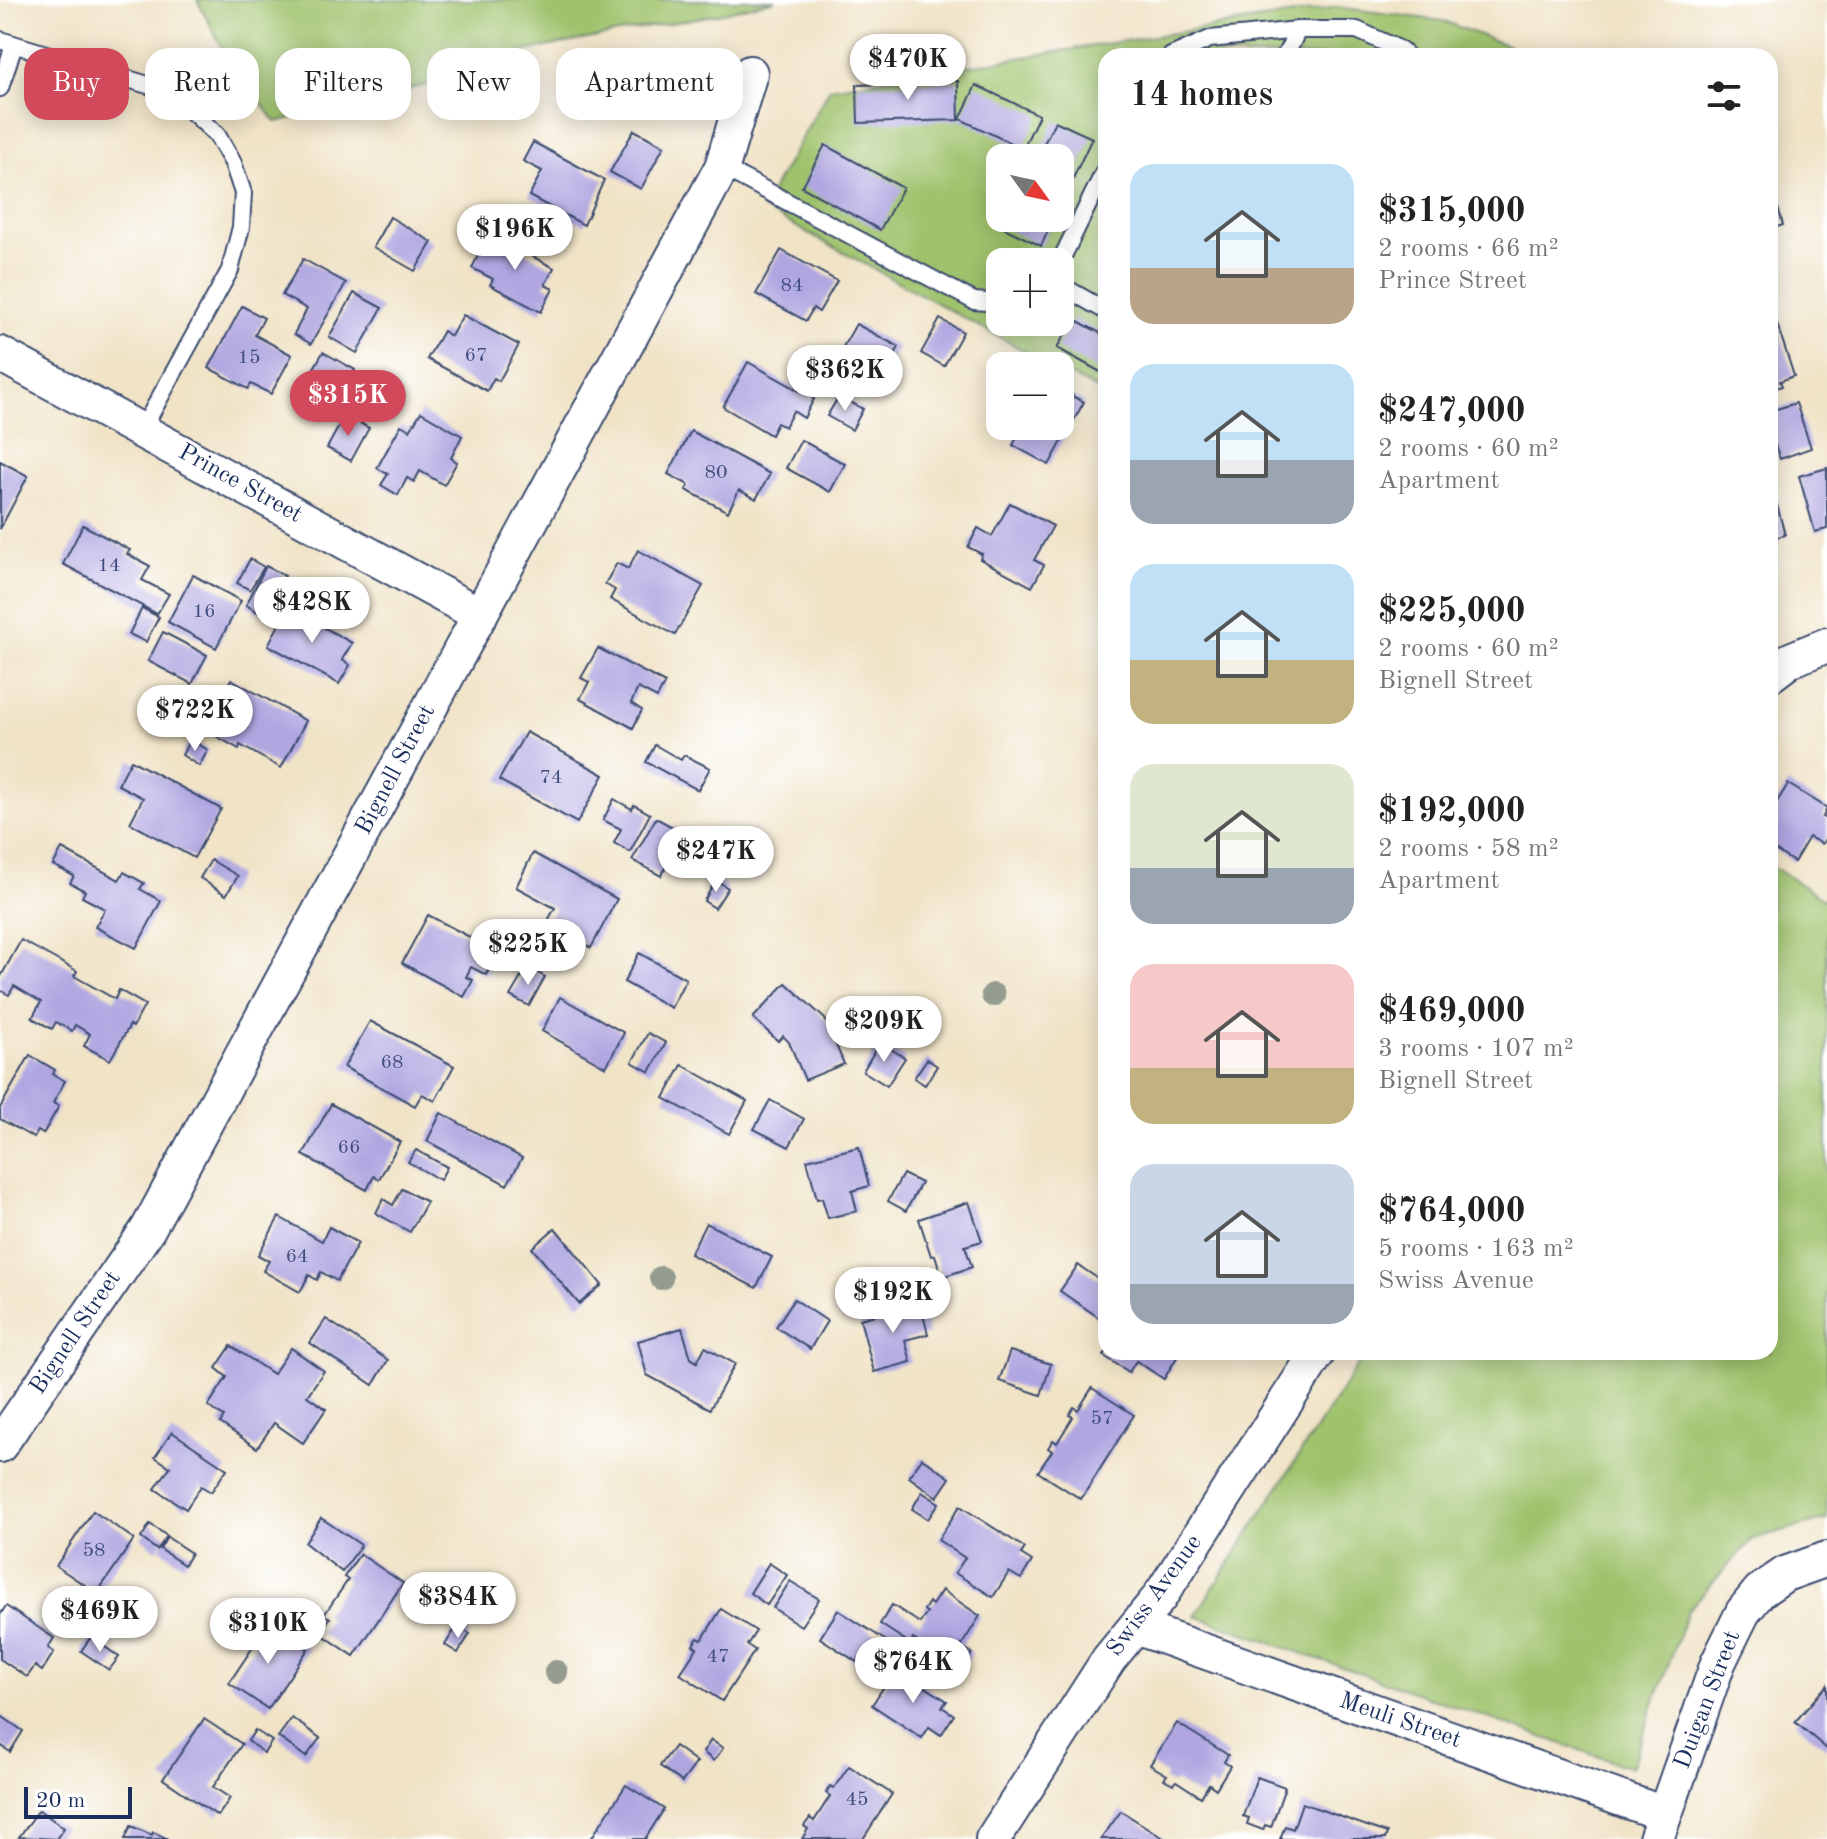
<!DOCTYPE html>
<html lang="en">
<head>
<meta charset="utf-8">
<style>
	:root { --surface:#fff; --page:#f2f2f2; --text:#222; --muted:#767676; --accent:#d1495b }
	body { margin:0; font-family:"Old Standard TT",serif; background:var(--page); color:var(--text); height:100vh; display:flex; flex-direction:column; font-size:30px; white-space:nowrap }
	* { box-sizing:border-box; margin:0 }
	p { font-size:26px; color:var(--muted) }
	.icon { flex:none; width:44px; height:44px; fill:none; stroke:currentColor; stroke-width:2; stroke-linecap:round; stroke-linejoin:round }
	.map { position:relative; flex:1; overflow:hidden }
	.panel { position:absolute; left:1098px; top:48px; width:680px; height:1312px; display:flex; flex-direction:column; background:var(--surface); border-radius:24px; box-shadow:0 4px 20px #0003 }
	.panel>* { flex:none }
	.top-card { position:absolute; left:24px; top:48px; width:760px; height:72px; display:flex; gap:16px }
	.needle { width:52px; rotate:123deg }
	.fabs { position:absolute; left:986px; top:144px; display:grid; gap:16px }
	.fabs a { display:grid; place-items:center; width:88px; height:88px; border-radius:16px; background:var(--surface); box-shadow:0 4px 20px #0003; font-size:40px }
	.scale { position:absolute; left:24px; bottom:20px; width:108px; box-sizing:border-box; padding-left:8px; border:4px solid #1b2f5e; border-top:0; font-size:22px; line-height:28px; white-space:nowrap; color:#1b2f5e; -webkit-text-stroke:6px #fff; paint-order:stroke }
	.price { position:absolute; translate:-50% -68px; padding:0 18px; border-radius:28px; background:#fff; color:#222; font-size:26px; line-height:52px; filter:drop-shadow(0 2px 4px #0008) }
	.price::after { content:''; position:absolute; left:50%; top:48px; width:24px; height:18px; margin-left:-12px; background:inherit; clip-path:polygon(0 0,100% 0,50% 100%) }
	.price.active { background:var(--accent); color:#fff }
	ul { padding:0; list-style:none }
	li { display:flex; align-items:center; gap:24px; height:200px; padding:0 32px }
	li span { display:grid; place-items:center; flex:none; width:224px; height:160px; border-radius:24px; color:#555 }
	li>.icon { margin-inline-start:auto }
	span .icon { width:96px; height:96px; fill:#fffc; stroke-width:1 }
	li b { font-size:34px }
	h2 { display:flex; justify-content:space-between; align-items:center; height:96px; padding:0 32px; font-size:34px }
	.tag { padding:0 28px; border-radius:24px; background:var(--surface); box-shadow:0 4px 20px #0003; font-size:28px; line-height:72px }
	.tag.active { background:var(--accent); color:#fff }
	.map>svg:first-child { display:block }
</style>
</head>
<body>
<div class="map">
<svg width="1827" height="1839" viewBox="0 0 1827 1839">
	<rect width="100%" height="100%" fill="#fff"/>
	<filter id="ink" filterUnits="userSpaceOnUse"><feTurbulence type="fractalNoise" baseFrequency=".0125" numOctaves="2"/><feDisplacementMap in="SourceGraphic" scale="16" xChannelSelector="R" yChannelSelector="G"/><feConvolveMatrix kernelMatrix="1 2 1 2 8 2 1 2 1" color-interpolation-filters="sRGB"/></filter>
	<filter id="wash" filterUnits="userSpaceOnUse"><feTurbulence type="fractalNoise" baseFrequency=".006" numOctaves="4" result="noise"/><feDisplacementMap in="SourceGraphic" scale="32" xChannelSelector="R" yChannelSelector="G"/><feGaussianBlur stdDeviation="1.8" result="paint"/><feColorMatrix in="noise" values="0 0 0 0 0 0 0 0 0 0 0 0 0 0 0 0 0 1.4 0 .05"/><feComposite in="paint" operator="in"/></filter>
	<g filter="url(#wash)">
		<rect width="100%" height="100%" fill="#f0e3c6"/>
		<g fill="#9fc26c" stroke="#5d7865" stroke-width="2" fill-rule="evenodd">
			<polygon points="197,0 776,0 723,13 525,51 462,76 276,122 227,57"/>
			<path d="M1337,7L1443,21L1535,56H1106V395L1060,370V366H1052L762,208L830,88ZM1000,158H1060V218H1000ZM1000,262H1060V322H1000Z"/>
			<polygon points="1770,865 1827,901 1827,1519 1752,1539 1688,1610 1631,1768 1195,1616 1366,1352 1770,1352"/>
		</g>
		<g id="blocks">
			<g fill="#b0a7e1">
				<polygon points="958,81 959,120 858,123 857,85"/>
				<polygon points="976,85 1039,115 1023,149 960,119"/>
				<polygon points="1055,121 1092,138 1060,206 1060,158 1037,158"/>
				<polygon points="634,130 664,146 641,189 610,172"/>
				<polygon points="533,142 604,180 584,225 529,196 542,171 523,161"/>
				<polygon points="825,145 903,188 880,230 802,187"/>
				<polygon points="1777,204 1783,225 1770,229 1770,207"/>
				<polygon points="390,217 432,242 415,271 373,247"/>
				<polygon points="1009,218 1054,218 1041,246 1004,228"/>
				<polygon points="489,233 554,268 545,285 553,289 541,312 490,285 493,279 472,268"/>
				<polygon points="781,250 837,281 819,312 813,308 806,321 756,294"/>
				<polygon points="303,259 346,283 311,344 294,334 307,309 282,295"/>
				<polygon points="354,293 382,308 357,353 329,337"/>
				<polygon points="1771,305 1794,376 1780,381 1782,386 1770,390"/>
				<polygon points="242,306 264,318 255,335 292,355 271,394 251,384 248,389 209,368"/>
				<polygon points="463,315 519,345 499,381 494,378 487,391 427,359 443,331 451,336"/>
				<polygon points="940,319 963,332 944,366 921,353"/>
				<polygon points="1074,319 1106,336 1106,375 1057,348"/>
				<polygon points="856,324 899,347 882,377 839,354"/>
				<polygon points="323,352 355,370 334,409 301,391"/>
				<polygon points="748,362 814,399 804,418 793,411 785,427 777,423 771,435 723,407"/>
				<polygon points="1060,390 1084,402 1049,465 1013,445 1023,426 1060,426"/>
				<polygon points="839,396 863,409 852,430 827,416"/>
				<polygon points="1796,403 1811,448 1780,459 1770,431 1770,411"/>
				<polygon points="421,412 462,436 451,458 457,462 444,485 420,471 414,482 407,478 398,495 381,485 388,474 377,468 401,425 410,430"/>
				<polygon points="345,415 369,428 351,461 327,448"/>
				<polygon points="691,431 770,474 756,499 739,490 728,512 686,490 689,485 668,474"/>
				<polygon points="801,440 845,464 830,492 786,468"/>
				<polygon points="0,461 28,476 0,529"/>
				<polygon points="1827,468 1827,529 1815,532 1799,476"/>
				<polygon points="1773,490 1785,535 1770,539 1770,491"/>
				<polygon points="1010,503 1053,526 1034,560 1044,565 1032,587 980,559 982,554 968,547 978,528 992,536"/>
				<polygon points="83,525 130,550 127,554 150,566 142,580 169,594 157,614 63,564"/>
				<polygon points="638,550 703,586 675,635 610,599 615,590 605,584 617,563 628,569"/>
				<polygon points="250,559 264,567 250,590 237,583"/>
				<polygon points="266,566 285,576 265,616 246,605"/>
				<polygon points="193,575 241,601 216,648 168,622"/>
				<polygon points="142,608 159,617 146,642 129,634"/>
				<polygon points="287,610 302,618 306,611 326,622 323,627 352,643 342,660 350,665 339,684 268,645"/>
				<polygon points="163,632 207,655 192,684 148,661"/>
				<polygon points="598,648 665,683 657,698 638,688 631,703 642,710 633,728 580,699 589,682 581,678"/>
				<polygon points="231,679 306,721 281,768 240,745 239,749 216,736 217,733 205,726"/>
				<polygon points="526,732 604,775 577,823 499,780"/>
				<polygon points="190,740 208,750 199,766 182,755"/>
				<polygon points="655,745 681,760 684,755 710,768 698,790 646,762"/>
				<polygon points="131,760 221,809 194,858 130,823 143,798 118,785"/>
				<polygon points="1788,784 1827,808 1823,817 1827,819 1827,836 1822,844 1809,837 1794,862 1770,847 1770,813"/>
				<polygon points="614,799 632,809 634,805 650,814 630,852 614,843 621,829 603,820"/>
				<polygon points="656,818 685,834 661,876 632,860"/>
				<polygon points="62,849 119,880 124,872 144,883 140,889 161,901 136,948 95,927 105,909 82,897 85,891 70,883 74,876 53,865"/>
				<polygon points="533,853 617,899 591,948 546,924 555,908 516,887"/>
				<polygon points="211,860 238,876 226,895 200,878"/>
				<polygon points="716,880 728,888 715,908 704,901"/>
				<polygon points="428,915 498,952 486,975 471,967 466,977 473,980 464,997 402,963"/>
				<polygon points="21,940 77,971 74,976 115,999 119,990 145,1005 133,1027 130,1025 110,1060 84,1046 90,1034 75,1025 72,1031 56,1022 52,1029 32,1018 41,1002 14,986 9,995 0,990 0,978"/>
				<polygon points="639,953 686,979 671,1008 624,982"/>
				<polygon points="527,967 545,977 529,1006 510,996"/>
				<polygon points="786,983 825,1019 844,1064 805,1080 789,1042 783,1036 778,1041 753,1018"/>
				<polygon points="560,997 624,1033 606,1067 542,1031"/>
				<polygon points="370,1021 454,1066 435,1101 422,1094 415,1106 344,1067"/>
				<polygon points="648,1033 666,1043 650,1072 632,1062"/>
				<polygon points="880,1042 905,1058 887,1086 863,1071"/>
				<polygon points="30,1055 55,1070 53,1074 65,1081 53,1103 59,1106 43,1134 38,1131 34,1138 0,1119 0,1108"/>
				<polygon points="927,1059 937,1066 925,1085 914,1078"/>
				<polygon points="682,1065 747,1101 729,1134 664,1098"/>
				<polygon points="770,1100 804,1119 789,1147 754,1129"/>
				<polygon points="331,1104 400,1142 379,1179 374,1176 367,1190 303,1155"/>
				<polygon points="441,1113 522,1158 507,1185 427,1141"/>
				<polygon points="859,1147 869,1186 852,1191 857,1211 828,1218 822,1198 817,1199 807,1160"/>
				<polygon points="416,1150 447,1167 440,1180 408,1162"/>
				<polygon points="903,1174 921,1183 906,1211 888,1201"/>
				<polygon points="402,1189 427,1202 410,1232 376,1213 383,1199 393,1205"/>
				<polygon points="969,1202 982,1241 965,1246 972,1267 942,1277 935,1255 931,1256 919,1219"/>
				<polygon points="279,1217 322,1241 329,1227 358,1243 337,1281 321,1272 317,1280 309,1275 300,1292 263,1271 269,1261 258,1255"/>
				<polygon points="706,1223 772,1257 756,1288 690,1254"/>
				<polygon points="555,1228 602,1285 579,1304 532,1248"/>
				<polygon points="1078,1265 1106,1284 1106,1312 1101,1319 1060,1291"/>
				<polygon points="794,1299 827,1321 810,1349 776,1327"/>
				<polygon points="920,1303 928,1334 905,1340 911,1362 874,1372 860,1319"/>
				<polygon points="326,1319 388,1360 373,1385 310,1343"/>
				<polygon points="682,1328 691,1358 697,1362 705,1347 735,1364 710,1409 647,1375 638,1341"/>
				<polygon points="231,1346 273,1374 291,1348 324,1371 307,1396 326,1409 303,1443 274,1423 257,1448 220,1423 224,1417 208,1406 227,1377 216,1368"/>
				<polygon points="1010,1351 1051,1364 1041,1395 999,1381"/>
				<polygon points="1106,1352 1180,1352 1164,1379 1136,1361 1129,1372 1104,1356"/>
				<polygon points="1092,1388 1134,1415 1081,1499 1038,1472 1052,1451 1048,1448 1053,1440 1057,1443 1073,1417 1069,1415 1074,1407 1078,1410"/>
				<polygon points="172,1432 227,1469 211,1492 201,1486 186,1509 155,1489 170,1467 155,1457"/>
				<polygon points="922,1458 950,1478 937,1497 909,1477"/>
				<polygon points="922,1492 939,1503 928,1519 912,1509"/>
				<polygon points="960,1506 1025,1548 1021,1554 1032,1561 1021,1579 1009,1572 993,1597 955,1573 965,1558 938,1540"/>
				<polygon points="93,1511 134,1539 97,1593 56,1566"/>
				<polygon points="321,1518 361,1545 342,1572 305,1543"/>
				<polygon points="150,1524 167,1536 157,1550 141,1538"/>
				<polygon points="167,1537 191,1553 184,1565 160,1549"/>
				<polygon points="360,1554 403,1583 354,1656 320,1633 330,1618 324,1615 348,1580 344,1577"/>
				<polygon points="769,1563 787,1575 767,1605 750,1593"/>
				<polygon points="790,1581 819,1599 801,1626 773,1608"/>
				<polygon points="942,1590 980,1616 961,1646 972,1653 961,1670 913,1639 911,1644 880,1624 892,1605 920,1623 927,1613 924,1610 929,1602 932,1605"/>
				<polygon points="6,1606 54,1638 48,1648 54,1652 42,1671 35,1666 27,1677 0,1659 0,1615"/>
				<polygon points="721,1609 756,1631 747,1645 755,1650 722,1701 680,1674 697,1648 693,1645 698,1638 702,1640"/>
				<polygon points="838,1610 902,1651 891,1667 865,1649 857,1662 820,1638"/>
				<polygon points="252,1611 263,1619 248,1640 236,1632"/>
				<polygon points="269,1623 308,1649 268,1709 229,1683"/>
				<polygon points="457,1626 470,1634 458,1653 445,1645"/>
				<polygon points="91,1637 119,1657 109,1670 81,1651"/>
				<polygon points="896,1668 947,1701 942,1707 954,1715 941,1735 929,1727 922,1738 872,1705"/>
				<polygon points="1827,1685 1827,1749 1795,1722"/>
				<polygon points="0,1715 23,1731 10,1752 2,1746 0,1748"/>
				<polygon points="292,1718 320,1738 306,1757 278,1737"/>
				<polygon points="204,1719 242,1744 213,1787 230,1798 218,1816 163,1779"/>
				<polygon points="1177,1723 1228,1755 1224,1762 1230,1766 1216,1789 1209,1784 1201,1797 1176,1781 1173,1784 1164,1779 1167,1775 1150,1765"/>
				<polygon points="255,1730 272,1741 264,1753 248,1741"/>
				<polygon points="711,1740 723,1748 714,1761 703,1752"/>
				<polygon points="675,1746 697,1762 682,1782 660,1766"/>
				<polygon points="849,1766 892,1794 863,1839 802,1839 808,1829 804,1826 810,1818 814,1821 830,1796 826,1793 830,1786 834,1788"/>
				<polygon points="1257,1777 1285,1787 1271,1827 1265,1825 1263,1830 1247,1824 1249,1818 1243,1816"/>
				<polygon points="626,1785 664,1809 645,1839 596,1839 592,1837"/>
				<polygon points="1302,1803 1387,1833 1385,1839 1280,1839 1285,1826 1293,1829"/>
				<polygon points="39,1810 64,1828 56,1839 19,1837"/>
				<polygon points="1121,1811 1165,1839 1101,1839"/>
				<polygon points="131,1826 152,1835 153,1832 168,1839 125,1839"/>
			</g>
		</g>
	</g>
	<g filter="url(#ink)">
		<use href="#blocks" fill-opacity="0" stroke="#3b4a6e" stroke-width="2"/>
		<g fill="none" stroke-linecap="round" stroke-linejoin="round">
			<g stroke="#3b4a6e" stroke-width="20">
				<g id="service">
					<polyline points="0,40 151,86 187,107 217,135 233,163 243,193 241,227 230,270 142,430"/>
					<polyline points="1171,56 1210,39 1298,30 1357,30 1401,50 1407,56"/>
					<polyline points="1285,56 1298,30"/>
					<polyline points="0,88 14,45"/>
					<polyline points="722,167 974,301 1000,303"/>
					<polyline points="1060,262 1106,168"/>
					<polyline points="1060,285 1106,311"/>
				</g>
			</g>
			<g stroke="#3b4a6e" stroke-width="38">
				<g id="minor">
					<polyline points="0,354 480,615"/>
					<polyline points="1770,675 1790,660 1827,645"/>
					<polyline points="0,1445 148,1229 722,167 750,73"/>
					<polyline points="1136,1627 1664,1814"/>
					<polyline points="993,1839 1109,1659 1159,1598 1318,1352"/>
					<polyline points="1656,1839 1718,1663 1743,1612 1760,1591 1785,1574 1827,1559"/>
				</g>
			</g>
			<use href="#service" stroke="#fff" stroke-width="16"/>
			<use href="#minor" stroke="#fff" stroke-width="34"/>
		</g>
		<g fill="#949c90">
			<circle cx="993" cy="995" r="12"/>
			<circle cx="661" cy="1278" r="12"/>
			<circle cx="556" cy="1672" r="12"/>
		</g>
	</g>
	<g text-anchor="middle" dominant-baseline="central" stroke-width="6" stroke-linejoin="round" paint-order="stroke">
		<g font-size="20" fill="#404d7f">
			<text x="792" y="286">84</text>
			<text x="476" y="356">67</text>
			<text x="249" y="358">15</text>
			<text x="716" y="473">80</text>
			<text x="109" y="566">14</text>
			<text x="204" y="612">16</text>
			<text x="551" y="778">74</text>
			<text x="392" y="1063">68</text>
			<text x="349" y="1148">66</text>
			<text x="297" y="1257">64</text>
			<text x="1102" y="1419">57</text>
			<text x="94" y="1551">58</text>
			<text x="718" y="1657">47</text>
			<text x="857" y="1800">45</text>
		</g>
		<g font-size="24" fill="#1b2f5e" stroke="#fff">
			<text transform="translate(240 484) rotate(29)">Prince Street</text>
			<text transform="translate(396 770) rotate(-62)">Bignell Street</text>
			<text transform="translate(76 1333) rotate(-56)">Bignell Street</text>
			<text transform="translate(1155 1596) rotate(-54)">Swiss Avenue</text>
			<text transform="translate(1708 1700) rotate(-69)">Duigan Street</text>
			<text transform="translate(1400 1721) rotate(19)">Meuli Street</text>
		</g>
	</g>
</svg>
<div class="fabs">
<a><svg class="needle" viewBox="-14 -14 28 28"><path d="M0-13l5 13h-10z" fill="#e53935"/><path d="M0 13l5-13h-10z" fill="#767676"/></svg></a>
<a>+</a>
<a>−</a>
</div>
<div class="scale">20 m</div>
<b class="price" style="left:908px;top:102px">$470K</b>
<b class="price" style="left:515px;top:272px">$196K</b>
<b class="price" style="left:845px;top:413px">$362K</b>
<b class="price active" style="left:348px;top:438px">$315K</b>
<b class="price" style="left:312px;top:645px">$428K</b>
<b class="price" style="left:195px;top:753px">$722K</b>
<b class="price" style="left:716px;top:894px">$247K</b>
<b class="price" style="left:528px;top:987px">$225K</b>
<b class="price" style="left:884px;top:1064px">$209K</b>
<b class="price" style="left:893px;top:1335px">$192K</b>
<b class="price" style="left:458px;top:1640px">$384K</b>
<b class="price" style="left:100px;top:1654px">$469K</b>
<b class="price" style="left:268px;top:1666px">$310K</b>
<b class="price" style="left:913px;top:1705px">$764K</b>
<div class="top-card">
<a class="tag active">Buy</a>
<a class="tag">Rent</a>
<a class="tag">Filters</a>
<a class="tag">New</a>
<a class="tag">Apartment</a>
</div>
<section class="panel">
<h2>14 homes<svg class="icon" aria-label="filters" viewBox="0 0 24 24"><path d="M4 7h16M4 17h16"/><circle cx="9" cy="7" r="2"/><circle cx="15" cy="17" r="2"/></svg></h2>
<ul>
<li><span style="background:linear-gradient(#bfe0f5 65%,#b9a48a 0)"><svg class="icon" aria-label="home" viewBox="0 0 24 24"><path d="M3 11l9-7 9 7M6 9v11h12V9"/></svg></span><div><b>$315,000</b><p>2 rooms · 66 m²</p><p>Prince Street</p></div></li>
<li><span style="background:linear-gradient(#bfe0f5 60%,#9aa5b1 0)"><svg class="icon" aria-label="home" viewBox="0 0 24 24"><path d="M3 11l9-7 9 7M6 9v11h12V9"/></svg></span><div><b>$247,000</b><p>2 rooms · 60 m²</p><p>Apartment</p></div></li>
<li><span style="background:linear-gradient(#bfe0f5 60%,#c2b280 0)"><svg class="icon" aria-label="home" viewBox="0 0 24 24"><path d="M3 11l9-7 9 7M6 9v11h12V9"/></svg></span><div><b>$225,000</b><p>2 rooms · 60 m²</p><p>Bignell Street</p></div></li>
<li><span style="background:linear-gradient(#dfe7d0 65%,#9aa5b1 0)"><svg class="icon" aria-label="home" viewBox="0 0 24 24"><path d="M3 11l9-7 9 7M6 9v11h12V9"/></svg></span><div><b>$192,000</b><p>2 rooms · 58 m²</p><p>Apartment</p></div></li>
<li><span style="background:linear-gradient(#f6c9c9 65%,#c2b280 0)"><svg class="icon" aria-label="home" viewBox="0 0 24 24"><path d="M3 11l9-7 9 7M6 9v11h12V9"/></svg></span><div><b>$469,000</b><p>3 rooms · 107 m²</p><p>Bignell Street</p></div></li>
<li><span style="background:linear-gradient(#c9d6e8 75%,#9aa5b1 0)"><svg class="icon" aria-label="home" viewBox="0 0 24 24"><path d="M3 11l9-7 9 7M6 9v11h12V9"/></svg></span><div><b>$764,000</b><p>5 rooms · 163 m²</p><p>Swiss Avenue</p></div></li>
</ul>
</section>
</div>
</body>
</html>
